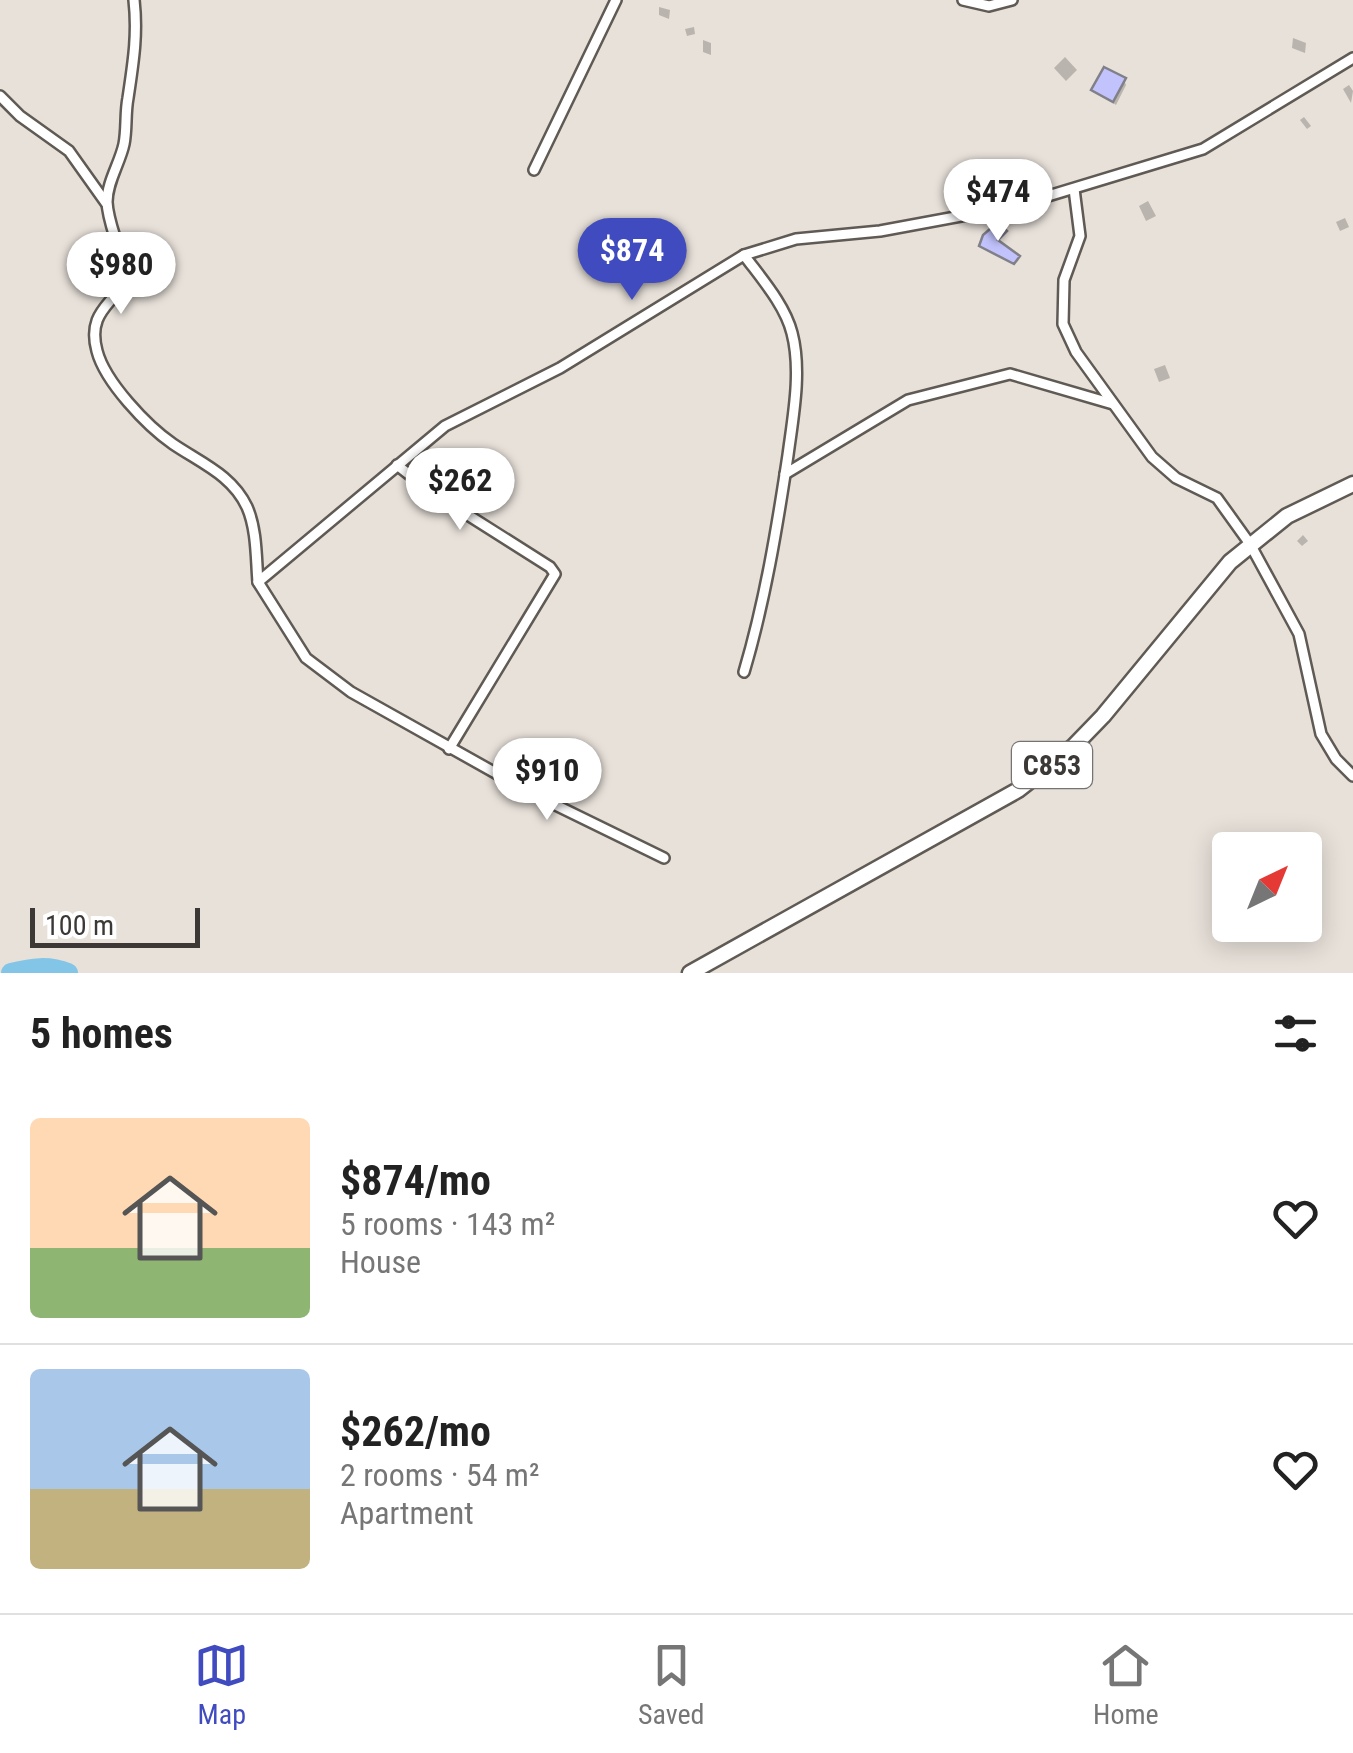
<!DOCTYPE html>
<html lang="en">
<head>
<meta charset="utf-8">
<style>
	:root { --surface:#fff; --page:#f6f6f6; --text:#222; --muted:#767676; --line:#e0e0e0; --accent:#404bbf }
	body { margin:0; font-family:"Roboto Condensed",sans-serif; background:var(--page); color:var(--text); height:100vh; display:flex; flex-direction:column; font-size:38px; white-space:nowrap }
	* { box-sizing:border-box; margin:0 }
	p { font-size:32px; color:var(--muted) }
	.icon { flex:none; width:55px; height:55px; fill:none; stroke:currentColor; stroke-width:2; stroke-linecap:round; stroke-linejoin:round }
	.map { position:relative; height:973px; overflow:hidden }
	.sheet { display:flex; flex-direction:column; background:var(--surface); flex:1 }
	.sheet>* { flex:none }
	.needle { width:65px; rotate:43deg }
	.fabs { position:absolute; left:1212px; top:832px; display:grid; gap:20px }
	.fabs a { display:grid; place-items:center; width:110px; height:110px; border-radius:10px; background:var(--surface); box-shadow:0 5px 25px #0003; font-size:50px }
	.scale { position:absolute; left:30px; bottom:25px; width:170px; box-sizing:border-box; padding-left:10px; border:5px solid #3b3836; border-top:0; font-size:28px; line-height:35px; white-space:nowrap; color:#3b3836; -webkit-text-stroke:8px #fff; paint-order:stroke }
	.price { position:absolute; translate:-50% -85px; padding:0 22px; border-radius:35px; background:#fff; color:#222; font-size:32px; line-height:65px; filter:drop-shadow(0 2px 5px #0008) }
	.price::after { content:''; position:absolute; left:50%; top:60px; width:30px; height:22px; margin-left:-15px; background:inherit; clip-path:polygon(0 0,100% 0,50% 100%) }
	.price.current { background:var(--accent); color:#fff }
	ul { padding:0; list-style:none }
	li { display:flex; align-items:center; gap:30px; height:250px; padding:0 30px }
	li+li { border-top:2px solid var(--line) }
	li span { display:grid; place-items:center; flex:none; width:280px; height:200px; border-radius:10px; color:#555 }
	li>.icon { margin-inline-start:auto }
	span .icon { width:120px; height:120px; fill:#fffc; stroke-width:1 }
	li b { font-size:42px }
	h2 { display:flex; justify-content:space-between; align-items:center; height:120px; padding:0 30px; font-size:42px }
	.dock { display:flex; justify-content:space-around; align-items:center; height:140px; border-top:2px solid var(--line); background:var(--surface); font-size:28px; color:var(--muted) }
	.dock a { display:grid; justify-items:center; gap:5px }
	.dock .current { color:var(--accent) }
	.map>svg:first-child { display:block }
</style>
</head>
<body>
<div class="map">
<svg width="1353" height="973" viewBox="0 0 1353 973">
	<rect width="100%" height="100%" fill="#e8e1da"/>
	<g fill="#0003">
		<polygon points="659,7 670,10 669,19 659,15"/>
		<polygon points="694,27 695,34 687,36 685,29"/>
		<polygon points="1293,38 1306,43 1305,53 1292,48"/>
		<polygon points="703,40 711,43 711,55 703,52"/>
		<polygon points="1065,57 1077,70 1066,81 1054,68"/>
		<polygon points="1124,80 1126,85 1116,105 1094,90"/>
		<polygon points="1349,85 1353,91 1351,103 1343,89"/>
		<polygon points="1304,117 1311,126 1307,129 1300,120"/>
		<polygon points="1148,201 1156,216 1146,221 1139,206"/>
		<polygon points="1345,218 1349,227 1340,231 1336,222"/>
		<polygon points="1165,365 1170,378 1159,382 1154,369"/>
		<polygon points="1303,535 1308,541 1302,546 1297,541"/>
	</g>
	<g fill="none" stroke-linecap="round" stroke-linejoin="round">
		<path stroke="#83c5e6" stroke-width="20" d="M11,973C32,968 48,965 68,973"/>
	</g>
	<g fill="#c2c3fd" stroke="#808088" stroke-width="2.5">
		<polygon points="1104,67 1126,78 1113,102 1091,90"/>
		<polygon points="998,222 1007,231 998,240 1020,256 1014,264 979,246 983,235"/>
	</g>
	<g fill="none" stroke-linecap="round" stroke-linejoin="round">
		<g stroke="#605a54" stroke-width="14">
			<g id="minor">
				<path d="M134,0C138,35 133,64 128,98C125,113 127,129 124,144C120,163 107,182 107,202C108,226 123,251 123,276C122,302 85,307 97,351C105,382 147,426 173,444C201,463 232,475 247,507C257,530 256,558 258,582"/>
				<polyline points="963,0 989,6 1012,0"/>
				<polyline points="0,96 20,116 69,151 106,203"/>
				<polyline points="534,170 616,0"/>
				<polyline points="1074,189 1080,236 1064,280 1063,324 1076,352 1152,457 1176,478 1217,498 1250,544 1299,634 1321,734 1336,759 1353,776"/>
				<polyline points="397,465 430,491 550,567 555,574 449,749"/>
				<polyline points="785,474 908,400 1010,374 1113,404"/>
				<path d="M744,672C765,601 777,528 788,455C793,417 802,371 792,333C785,305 761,278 744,255"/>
				<polyline points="664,858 533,794 351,692 306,658 258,582 445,426 560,368 744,255 796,239 880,231 1015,206 1203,149 1353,58"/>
			</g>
		</g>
		<g stroke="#605a54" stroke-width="19">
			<polyline id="primary" points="690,973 1018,790 1073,747 1103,716 1230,562 1287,516 1353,484"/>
		</g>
		<use href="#minor" stroke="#fff" stroke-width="9"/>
		<use href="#primary" stroke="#fff" stroke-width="14"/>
	</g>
	<g text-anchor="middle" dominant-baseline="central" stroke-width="8" stroke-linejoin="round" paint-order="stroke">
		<rect fill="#fff" stroke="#767472" stroke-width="2.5" x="1012" y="742" width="80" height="46" rx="8"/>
		<g font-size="28" font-weight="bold" fill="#3b3836">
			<text x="1052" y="765">C853</text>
		</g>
	</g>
</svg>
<div class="fabs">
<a><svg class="needle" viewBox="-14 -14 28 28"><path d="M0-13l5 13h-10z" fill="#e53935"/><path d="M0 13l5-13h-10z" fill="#767676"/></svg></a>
</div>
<div class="scale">100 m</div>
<b class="price" style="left:998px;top:244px">$474</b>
<b class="price current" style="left:632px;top:303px">$874</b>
<b class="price" style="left:121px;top:317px">$980</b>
<b class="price" style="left:460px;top:533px">$262</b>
<b class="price" style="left:547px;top:823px">$910</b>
</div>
<section class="sheet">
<h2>5 homes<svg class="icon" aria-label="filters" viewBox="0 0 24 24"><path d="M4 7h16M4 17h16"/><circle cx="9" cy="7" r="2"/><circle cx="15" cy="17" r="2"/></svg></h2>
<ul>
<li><span style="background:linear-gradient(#ffd9b3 65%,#8fb573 0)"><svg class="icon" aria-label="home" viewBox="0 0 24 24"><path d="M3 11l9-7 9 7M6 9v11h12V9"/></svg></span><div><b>$874/mo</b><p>5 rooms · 143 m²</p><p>House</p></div><svg class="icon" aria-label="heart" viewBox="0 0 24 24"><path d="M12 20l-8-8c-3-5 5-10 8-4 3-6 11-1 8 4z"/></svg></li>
<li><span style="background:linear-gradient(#a9c7e8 60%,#c2b280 0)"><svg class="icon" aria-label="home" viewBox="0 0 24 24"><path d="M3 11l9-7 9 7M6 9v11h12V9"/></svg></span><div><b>$262/mo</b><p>2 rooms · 54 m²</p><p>Apartment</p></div><svg class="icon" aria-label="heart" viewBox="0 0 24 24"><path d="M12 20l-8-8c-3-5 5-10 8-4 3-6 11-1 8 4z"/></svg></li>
</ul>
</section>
<nav class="dock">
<a class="current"><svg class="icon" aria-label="map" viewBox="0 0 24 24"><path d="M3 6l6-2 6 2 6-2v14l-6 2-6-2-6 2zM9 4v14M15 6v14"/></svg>Map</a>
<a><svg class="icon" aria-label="saved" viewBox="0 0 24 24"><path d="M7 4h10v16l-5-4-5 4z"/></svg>Saved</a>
<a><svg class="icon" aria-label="home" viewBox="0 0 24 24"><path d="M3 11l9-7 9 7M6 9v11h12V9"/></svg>Home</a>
</nav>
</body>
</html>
